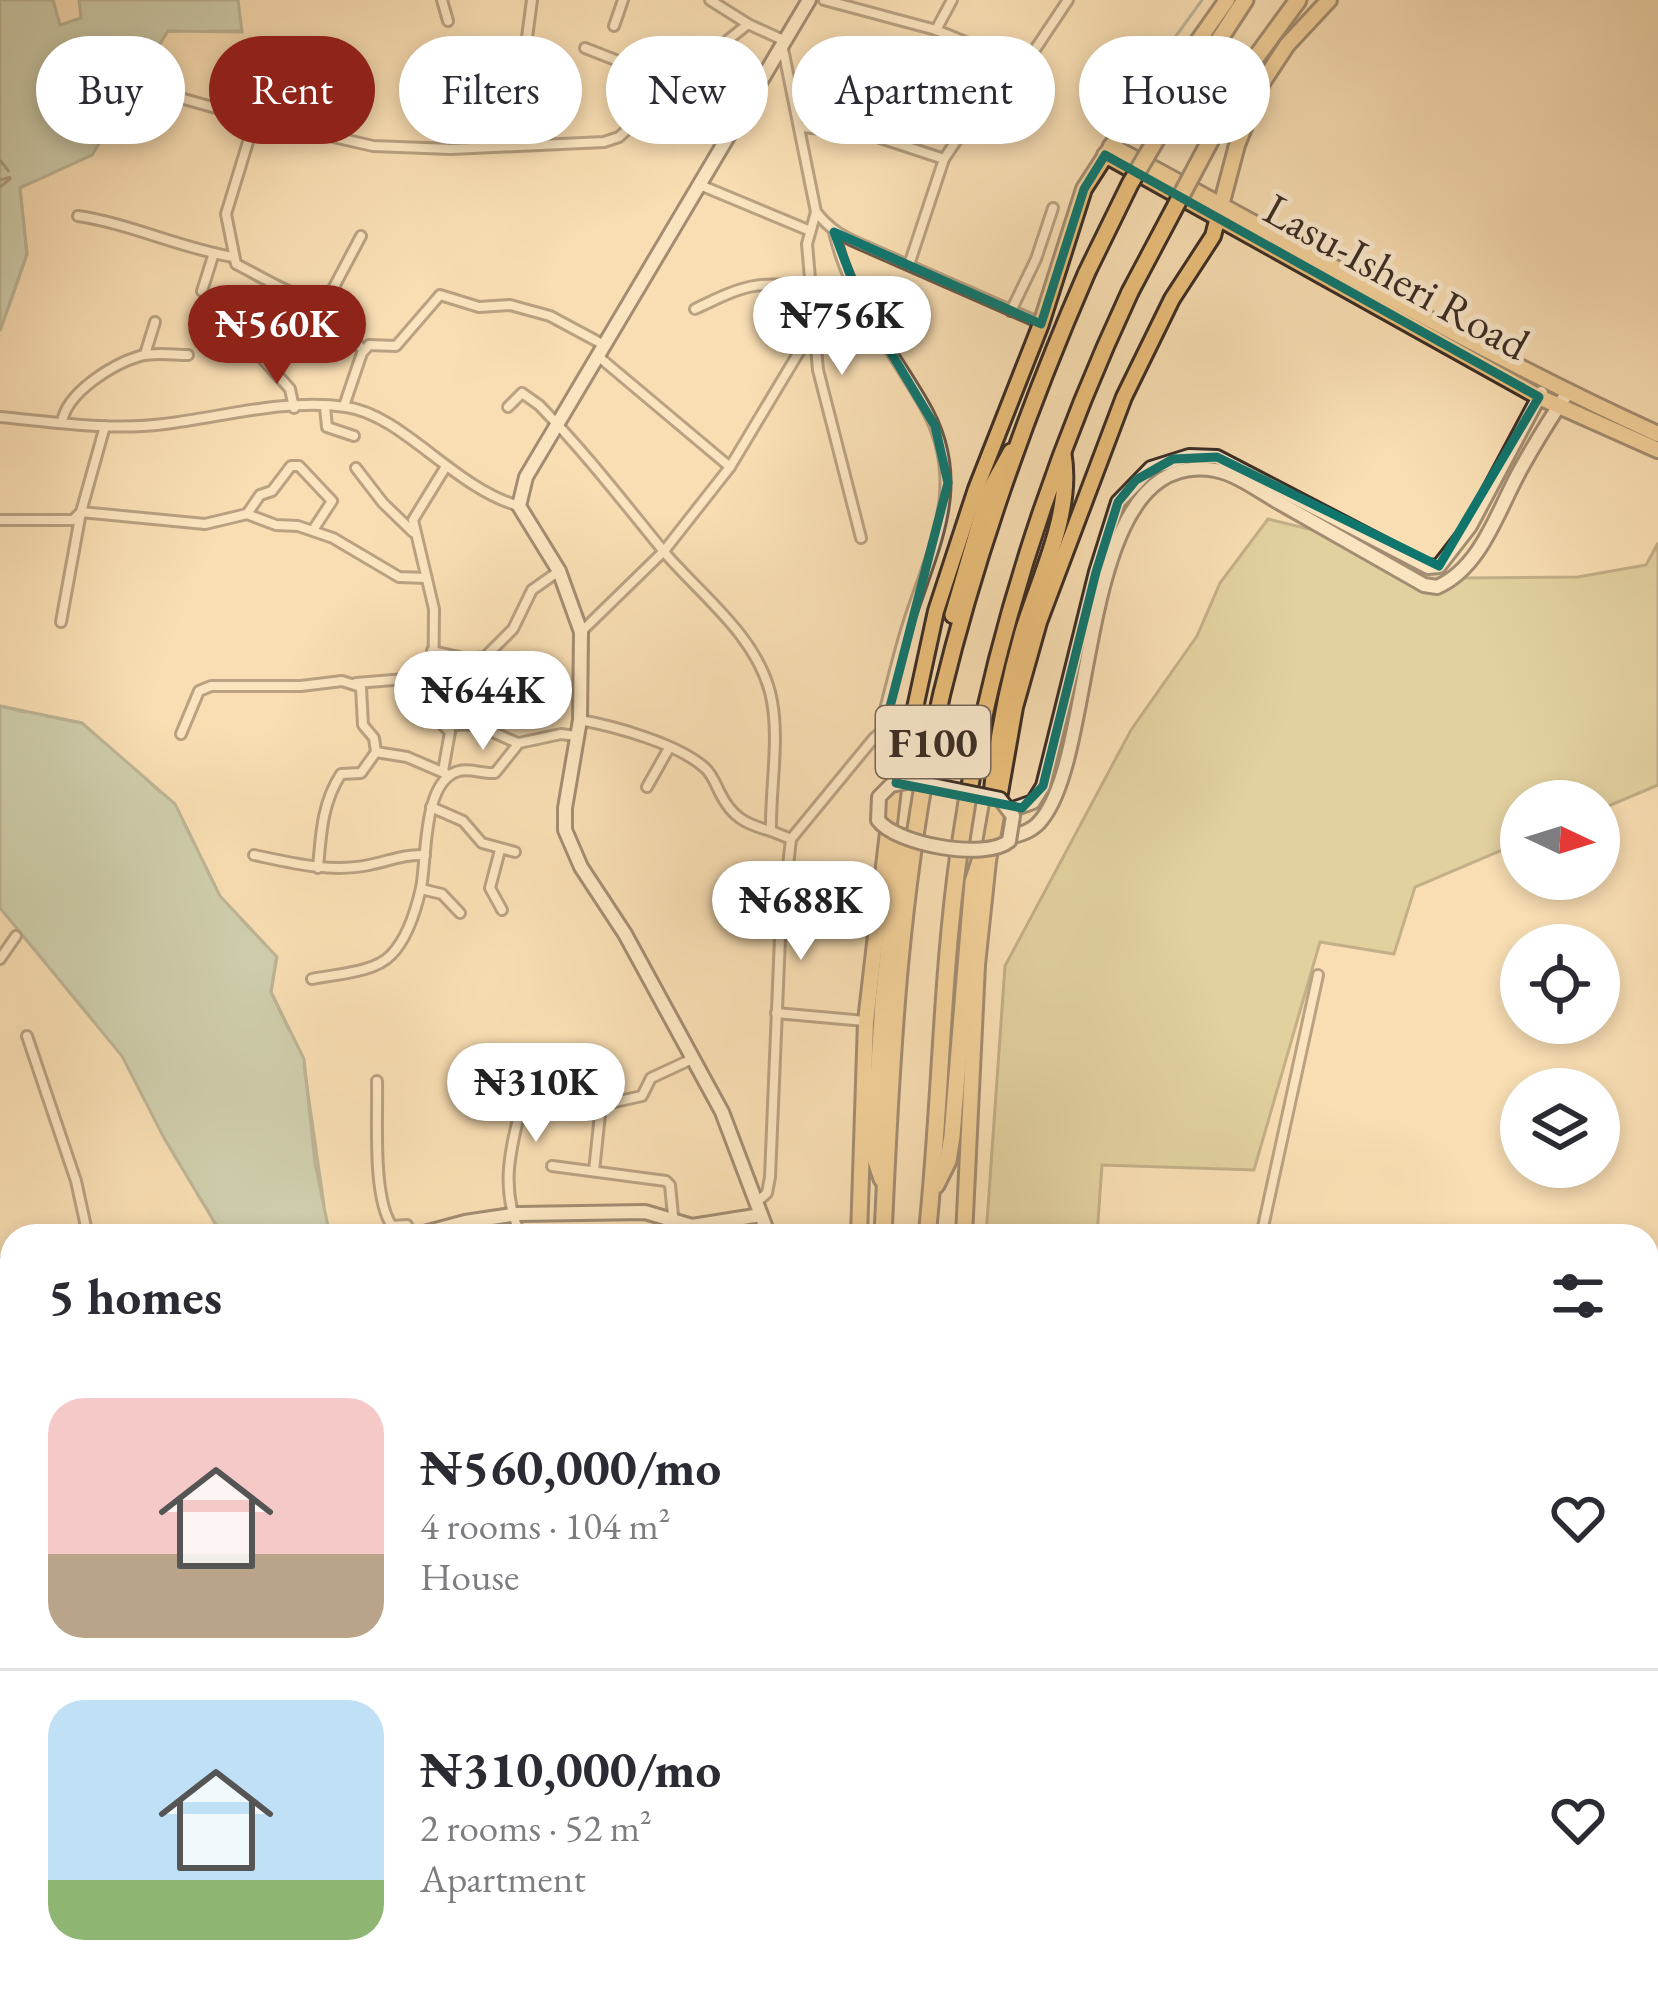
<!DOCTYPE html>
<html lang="en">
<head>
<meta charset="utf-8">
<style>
	:root { --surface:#fff; --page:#f2f2f3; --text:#2b2b33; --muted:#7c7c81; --line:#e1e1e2; --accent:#8f2418 }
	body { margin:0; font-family:"EB Garamond",serif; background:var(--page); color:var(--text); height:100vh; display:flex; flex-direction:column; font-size:45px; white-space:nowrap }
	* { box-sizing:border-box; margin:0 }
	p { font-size:39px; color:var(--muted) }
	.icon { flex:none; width:66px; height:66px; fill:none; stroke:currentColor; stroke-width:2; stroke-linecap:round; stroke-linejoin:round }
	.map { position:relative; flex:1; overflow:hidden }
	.sheet { position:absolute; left:0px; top:1224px; width:1659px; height:771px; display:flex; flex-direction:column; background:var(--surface); border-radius:36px 36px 0 0; box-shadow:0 6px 18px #0003 }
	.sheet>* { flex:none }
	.hud { position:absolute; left:36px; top:36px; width:1587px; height:108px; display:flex; gap:24px }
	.needle { width:78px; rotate:94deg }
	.controls { position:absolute; left:1500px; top:780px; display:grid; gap:24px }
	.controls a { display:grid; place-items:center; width:120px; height:120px; border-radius:50%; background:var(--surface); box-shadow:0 6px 18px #0003; font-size:60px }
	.price { position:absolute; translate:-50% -102px; padding:0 27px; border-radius:42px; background:#fff; color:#222; font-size:39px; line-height:78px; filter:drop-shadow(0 3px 6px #0008) }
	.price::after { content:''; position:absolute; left:50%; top:72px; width:36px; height:27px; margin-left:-18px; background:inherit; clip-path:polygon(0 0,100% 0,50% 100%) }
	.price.active { background:var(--accent); color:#fff }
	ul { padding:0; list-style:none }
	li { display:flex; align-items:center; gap:36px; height:300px; padding:0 48px }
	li+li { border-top:3px solid var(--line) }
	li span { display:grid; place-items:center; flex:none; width:336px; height:240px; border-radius:36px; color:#555 }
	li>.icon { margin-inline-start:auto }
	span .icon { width:144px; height:144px; fill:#fffc; stroke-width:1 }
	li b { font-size:51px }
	h2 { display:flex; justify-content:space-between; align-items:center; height:144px; padding:0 48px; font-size:51px }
	.chip { padding:0 42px; border-radius:54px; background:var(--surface); box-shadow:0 6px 18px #0003; font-size:42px; line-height:108px }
	.chip.active { background:var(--accent); color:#fff }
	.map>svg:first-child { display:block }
</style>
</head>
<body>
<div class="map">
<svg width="1658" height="1993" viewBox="0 0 1658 1993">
	<rect width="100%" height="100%" fill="#f9deb3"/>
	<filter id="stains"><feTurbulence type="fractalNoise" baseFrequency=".00167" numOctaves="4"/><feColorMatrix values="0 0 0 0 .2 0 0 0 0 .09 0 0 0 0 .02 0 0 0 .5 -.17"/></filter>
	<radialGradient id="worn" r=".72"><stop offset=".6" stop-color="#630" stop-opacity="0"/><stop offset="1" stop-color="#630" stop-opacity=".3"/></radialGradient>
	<polygon fill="#c5bf87" stroke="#807656" stroke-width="3" points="1268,519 1370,544 1457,578 1578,577 1646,565 1658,543 1658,785 1599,810 1599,801 1521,801 1521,842 1415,887 1394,954 1320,942 1254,1170 1102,1165 1097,1236 986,1236 1005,966 1131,730 1197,636 1220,583"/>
	<g fill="#9ebda8" stroke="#768374" stroke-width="3">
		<polygon points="0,0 53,0 60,25 81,18 79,0 238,0 242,32 168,31 92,155 20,188 27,254 0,331"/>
		<polygon points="0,706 82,723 175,804 220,896 277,957 271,992 304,1059 315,1163 330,1236 222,1235 164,1138 122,1056 0,908"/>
	</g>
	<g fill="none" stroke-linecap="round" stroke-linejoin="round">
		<g stroke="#768374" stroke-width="3">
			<polyline points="211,31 242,31"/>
			<polyline points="162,40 168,31 177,31"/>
			<polyline points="1129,101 1202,0"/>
			<polyline points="99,143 116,115"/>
			<polyline points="22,208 20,188 25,185"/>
			<polyline points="9,306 27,254 23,217"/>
			<polyline points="0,706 25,712"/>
			<polyline points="46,716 82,723 93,733"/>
			<polyline points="145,778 160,792"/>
			<polyline points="184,823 193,841"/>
			<polyline points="205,866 214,884"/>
			<polyline points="242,920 264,943"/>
			<polyline points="24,937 45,962"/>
			<polyline points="276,960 271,992 289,1030"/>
			<polyline points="66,988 91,1018"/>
			<polyline points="304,1066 324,1205"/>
			<polyline points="170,1148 181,1166"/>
			<polyline points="198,1195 209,1212"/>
			<polyline points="213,1220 224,1236"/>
		</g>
		<g stroke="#535046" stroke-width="3" stroke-dasharray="15 12" stroke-linecap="butt">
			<polyline points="0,160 13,177"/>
			<polyline points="0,180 11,177"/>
			<polyline points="0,187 11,178"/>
		</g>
		<g stroke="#6a5848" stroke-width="14">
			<g id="street">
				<polyline points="442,0 448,21"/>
				<polyline points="532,0 524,60 532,143"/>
				<polyline points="710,0 748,24 783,40"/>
				<polyline points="824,0 936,30 1022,65"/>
				<polyline points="614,26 623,0"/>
				<polyline points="936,30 952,0"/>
				<path d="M782,44L816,212C829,228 841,236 860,244L1040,323"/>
				<polyline points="585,48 641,70 672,89"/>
				<polyline points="159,92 255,119 373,146 451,149 604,142 619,137 692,69 748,24"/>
				<path d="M255,119L226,214L236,264C262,277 294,298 321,301L337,328L364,350"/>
				<polyline points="801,127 865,133 944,159"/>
				<polyline points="700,185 808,230"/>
				<polyline points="816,212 807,244 818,370 861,538"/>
				<path d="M78,216C131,224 180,248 233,257"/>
				<path d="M834,232C849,298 890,346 923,403C968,479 936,540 911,615C900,647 893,680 884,713V730"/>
				<polyline points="909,265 944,159 991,89 1034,51 1068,0"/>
				<polyline points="202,291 214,253"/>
				<polyline points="288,291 271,314 263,359 290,389 294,408"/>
				<polyline points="325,304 361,236"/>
				<path d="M695,309C745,285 756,280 812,288"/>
				<polyline points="1011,311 1036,259 1053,208"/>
				<polyline points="145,354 155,322"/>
				<polyline points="599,357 730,467"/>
				<polyline points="344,406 362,353 369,345 396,346 440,295 479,307 510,305 550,316 604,345"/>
				<polyline points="325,407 327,427 354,436"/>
				<path d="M508,407L522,393L539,405C585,452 624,503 665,553C702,596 755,635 770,692C781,735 770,787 771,831L791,839"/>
				<path d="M0,417C54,422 110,431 164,424C223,417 286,398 346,407C403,415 454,488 519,506"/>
				<path d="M62,422C67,392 113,364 140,356C155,352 173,355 188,355"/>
				<polyline points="356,468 383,503 413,532"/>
				<polyline points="247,514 260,495 272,491 291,466 299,466 332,501 313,530"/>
				<polyline points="0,520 73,520 81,512 105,426"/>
				<polyline points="61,622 81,512 205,524 247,514 276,525 298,526 333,538 399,577 426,578"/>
				<polyline points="582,631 664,551 730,467 814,327"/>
				<polyline points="432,651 468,659 485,657 513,629 532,590 559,571"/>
				<polyline points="356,683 418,678 432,668"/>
				<path d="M580,720C614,726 679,744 705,768C712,774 716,785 720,793C732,817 745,824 771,831"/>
				<path d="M447,727C475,718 493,734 518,743"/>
				<polyline points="181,734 199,691 211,686 301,686 342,681 361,687 363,725 374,738 376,752 407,757 449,775"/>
				<polyline points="443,771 450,732 433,715 434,609 413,520 445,468"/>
				<polyline points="647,787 669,748"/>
				<polyline points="431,807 463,821 482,843 515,852"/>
				<polyline points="500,850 490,888 502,910"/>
				<path d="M254,855C292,863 331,873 369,865C389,861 404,854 425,855"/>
				<path d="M318,868C321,834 322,803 341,774L361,773L376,752"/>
				<polyline points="421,889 442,894 460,913"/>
				<polyline points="0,959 16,936"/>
				<path d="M312,979C335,974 374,973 391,955C407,939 416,910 421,888C427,860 422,780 459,771C470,768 483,774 495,773L519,743L561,734L576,736"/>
				<polyline points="776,1013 865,1021"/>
				<polyline points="27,1036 76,1181 88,1236"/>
				<path d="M377,1081C378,1118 372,1197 392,1226L407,1225L411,1236"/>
				<polyline points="552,1166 666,1181 670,1185 675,1236"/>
				<polyline points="594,1171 601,1105 642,1096 651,1078 692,1059"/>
				<polyline points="757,1202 767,1193 770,1177 780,938 791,839 874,738 884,730 909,727"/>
				<path d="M521,1236C495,1179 516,1135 528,1077"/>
				<polyline points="1261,1236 1318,975"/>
				<polyline points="0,1263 12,1313"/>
				<polyline points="0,1416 12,1452"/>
				<polyline points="1647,1446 1658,1446"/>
				<polyline points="0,1469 12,1466"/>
				<polyline points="0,1584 12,1580"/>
				<polyline points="0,1699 12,1696"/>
				<polyline points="12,1814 4,1818 12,1854"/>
				<polyline points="0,1861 12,1857"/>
				<polyline points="60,1983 63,1993"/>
				<polyline points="161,1983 164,1993"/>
				<polyline points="360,1983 362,1993"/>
				<polyline points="521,1983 686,1993"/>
				<polyline points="413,1993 490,1983"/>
				<polyline points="726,1993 726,1983"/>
				<polyline points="797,1993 798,1983"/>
			</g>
		</g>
		<g stroke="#3a2c25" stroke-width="18">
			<g id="secondary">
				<polyline points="1010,810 1033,802 1043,786 1096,572 1118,502 1151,468 1189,456 1217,457 1428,567 1439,566 1470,526 1541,393"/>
				<path d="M1011,837C1024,833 1034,830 1042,819C1100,747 1075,445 1215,470C1237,474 1260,492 1280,503C1328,530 1376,558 1424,585L1437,587C1483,567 1499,506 1523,465C1537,440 1552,416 1568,392"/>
				<polyline points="413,1236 465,1222 518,1214 645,1212 692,1226 761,1215"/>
				<polyline points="769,1236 722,1112 625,934 581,867 565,830 565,808 580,720 581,632 559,571 519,506 526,477 809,0"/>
				<polyline points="0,1342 12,1339"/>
			</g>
		</g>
		<g stroke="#3a2c25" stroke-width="20">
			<g id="primary">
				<path d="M1111,146C1294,242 1470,349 1658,434"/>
				<polyline points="1105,155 1539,397 1658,450"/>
				<polyline points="859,1236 866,1021 893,789 902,768 936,611 976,489 1041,324 1084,189 1119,135 1160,95 1227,0"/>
				<polyline points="964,1236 977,965 988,861 1015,707 1039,622 1124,397 1172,299 1213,236 1237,145 1262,83 1287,45 1329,0"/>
				<polyline points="813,1993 813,1983"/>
				<polyline points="922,1993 922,1983"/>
			</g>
		</g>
		<g stroke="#3a2c25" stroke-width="21">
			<g id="highway">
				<polyline points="1174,109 1245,0"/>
				<polyline points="1218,126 1241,78 1298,0"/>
				<polyline points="953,615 989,492 1011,452"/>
				<polyline points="912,781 924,738"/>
				<path d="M992,795C997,741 1008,685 1023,632C1040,576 1073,513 1063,454"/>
				<polyline points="882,1179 875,1158 875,1127 883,1002 901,837"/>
				<polyline points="936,1185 948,1161 952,1136 973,882 983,852"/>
				<path d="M883,1236C891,1055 900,871 942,693C977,549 1028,408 1087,272"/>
				<path d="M927,1236C941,1107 941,975 960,846C988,654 1048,468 1130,292"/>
				<polyline points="838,1993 838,1983"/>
				<polyline points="910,1993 911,1983"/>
			</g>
		</g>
		<use href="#street" stroke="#fbeace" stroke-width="8"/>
		<use href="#secondary" stroke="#fbeace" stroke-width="12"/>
		<use href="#primary" stroke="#ecbf7a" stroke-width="14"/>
		<use href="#highway" stroke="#ecbf7a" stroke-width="15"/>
		<g stroke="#3a2c25" stroke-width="18" stroke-linecap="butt">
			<path id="secondary-bridge" d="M912,781L1000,799L1013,816L1009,841C985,861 895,844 878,820L879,797L891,785Z"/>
		</g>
		<g stroke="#3a2c25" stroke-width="21" stroke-linecap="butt">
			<g id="highway-bridge">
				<polyline points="1087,272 1130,184 1174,109"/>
				<polyline points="1130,292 1218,126"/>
			</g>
		</g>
		<use href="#secondary-bridge" stroke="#fbeace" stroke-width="12"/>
		<use href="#highway-bridge" stroke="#ecbf7a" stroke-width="15"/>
	</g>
	<path d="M0 0H1658V1993H0ZM1105,155L1539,397L1439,566L1217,457L1173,459L1136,480L1118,502L1096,572L1043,786L1022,808L896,783L911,726L884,730L948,483L935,426L860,301L834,232L1041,324L1084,189Z" fill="#f9deb3" fill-opacity=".55" fill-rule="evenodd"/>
	<path fill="none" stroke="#0f766e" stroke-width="9" stroke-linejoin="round" d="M1105,155L1539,397L1439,566L1217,457L1173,459L1136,480L1118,502L1096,572L1043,786L1022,808L896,783L911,726L884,730L948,483L935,426L860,301L834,232L1041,324L1084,189Z"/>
	<g text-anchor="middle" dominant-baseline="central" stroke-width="10" stroke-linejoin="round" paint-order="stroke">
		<rect fill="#fbeace" stroke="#746558" stroke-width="3" x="876" y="706" width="114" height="72" rx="9"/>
		<g font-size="42" font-weight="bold" fill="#3a2c25">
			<text x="933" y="742">F100</text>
		</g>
		<g font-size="45" fill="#3a2c25" stroke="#fbeace">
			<text transform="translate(1397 276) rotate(29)">Lasu-Isheri Road</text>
		</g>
	</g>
	<rect width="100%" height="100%" filter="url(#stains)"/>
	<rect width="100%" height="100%" fill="url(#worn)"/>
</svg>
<div class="controls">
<a><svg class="needle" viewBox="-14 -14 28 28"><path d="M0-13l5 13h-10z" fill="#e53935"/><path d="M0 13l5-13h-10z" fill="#7c7c81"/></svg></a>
<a><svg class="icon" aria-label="locate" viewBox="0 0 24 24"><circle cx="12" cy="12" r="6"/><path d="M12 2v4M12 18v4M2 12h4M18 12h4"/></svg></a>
<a><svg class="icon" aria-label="layers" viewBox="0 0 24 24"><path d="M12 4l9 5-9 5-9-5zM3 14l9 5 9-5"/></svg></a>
</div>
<b class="price" style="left:842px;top:378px">₦756K</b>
<b class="price active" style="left:277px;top:387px">₦560K</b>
<b class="price" style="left:483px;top:753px">₦644K</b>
<b class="price" style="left:801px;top:963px">₦688K</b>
<b class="price" style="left:536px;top:1145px">₦310K</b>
<div class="hud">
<a class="chip">Buy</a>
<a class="chip active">Rent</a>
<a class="chip">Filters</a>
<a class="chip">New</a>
<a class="chip">Apartment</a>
<a class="chip">House</a>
</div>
<section class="sheet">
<h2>5 homes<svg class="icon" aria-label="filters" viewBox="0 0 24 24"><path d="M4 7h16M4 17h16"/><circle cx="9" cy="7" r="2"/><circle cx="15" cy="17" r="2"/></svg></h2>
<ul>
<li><span style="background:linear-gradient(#f6c9c9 65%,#b9a48a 0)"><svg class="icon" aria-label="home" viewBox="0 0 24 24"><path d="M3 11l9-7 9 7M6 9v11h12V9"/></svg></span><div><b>₦560,000/mo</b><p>4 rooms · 104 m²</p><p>House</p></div><svg class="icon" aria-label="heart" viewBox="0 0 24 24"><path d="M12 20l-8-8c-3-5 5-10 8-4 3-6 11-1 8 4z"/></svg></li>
<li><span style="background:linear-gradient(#bfe0f5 75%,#8fb573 0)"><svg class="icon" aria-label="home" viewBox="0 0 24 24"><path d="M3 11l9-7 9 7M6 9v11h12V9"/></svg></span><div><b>₦310,000/mo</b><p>2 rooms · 52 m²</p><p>Apartment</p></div><svg class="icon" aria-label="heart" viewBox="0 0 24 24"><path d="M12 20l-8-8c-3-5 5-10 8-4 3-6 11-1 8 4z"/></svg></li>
</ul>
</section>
</div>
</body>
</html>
